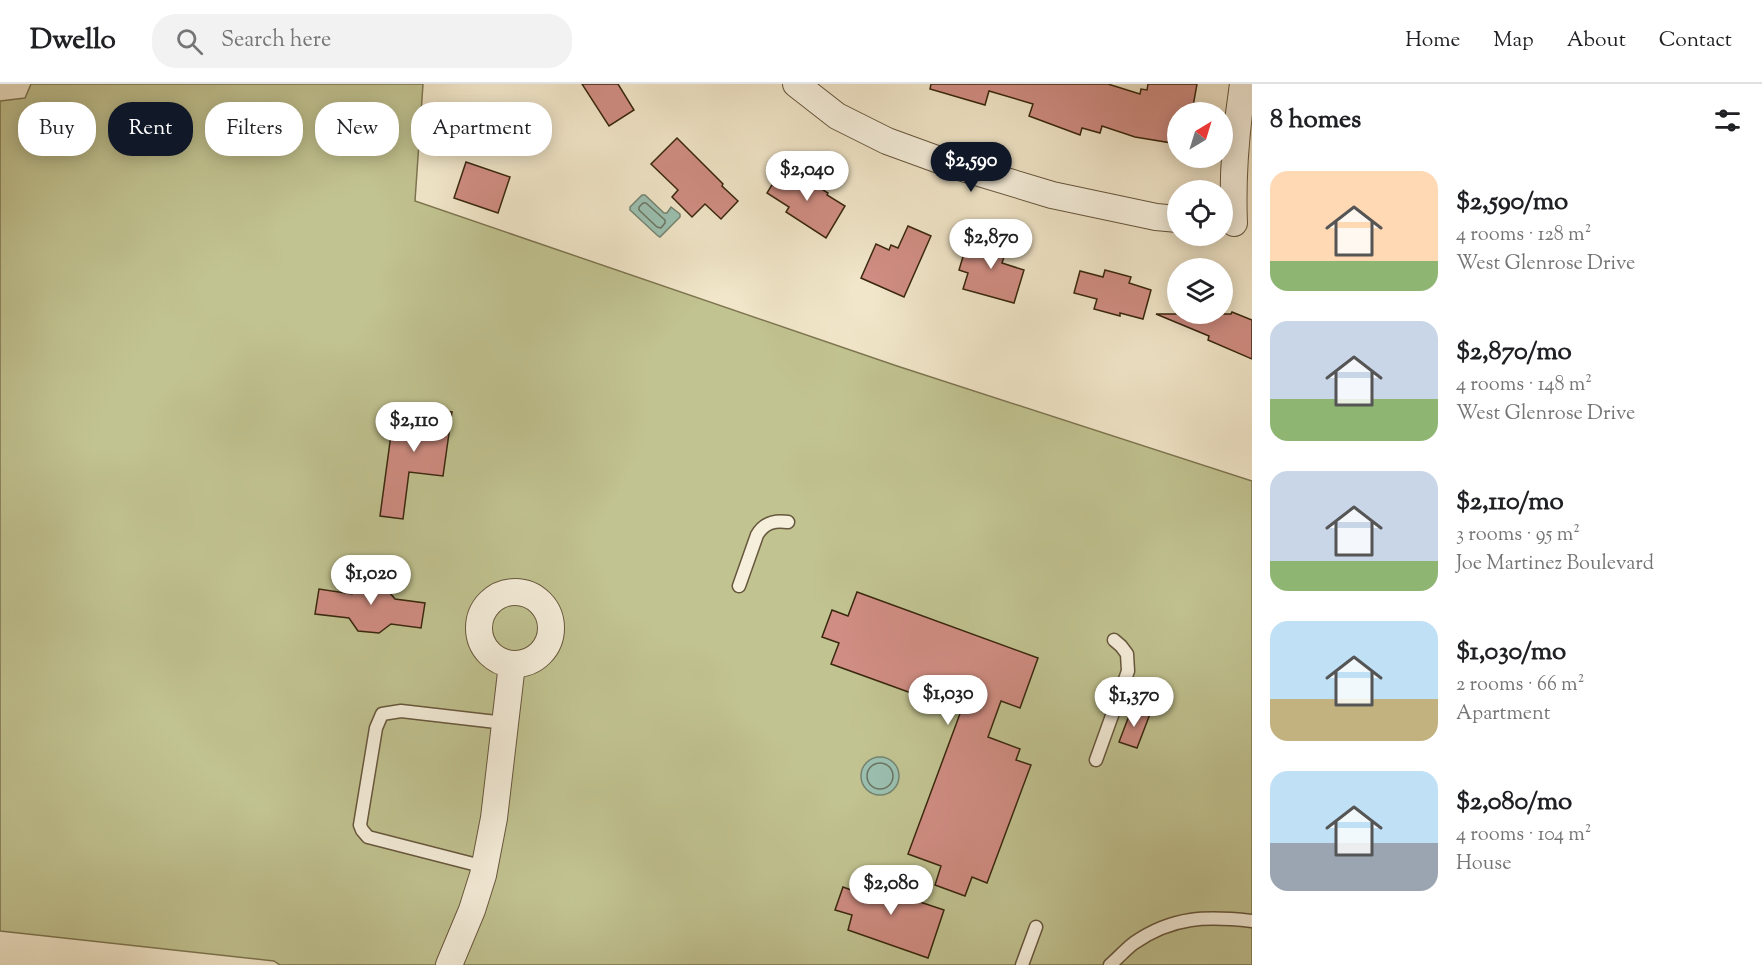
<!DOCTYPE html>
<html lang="en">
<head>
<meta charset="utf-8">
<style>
	:root { --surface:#fff; --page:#f2f2f2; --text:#202124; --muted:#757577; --line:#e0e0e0; --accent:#111827 }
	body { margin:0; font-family:"Sorts Mill Goudy",serif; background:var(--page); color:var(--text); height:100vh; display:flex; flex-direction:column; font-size:22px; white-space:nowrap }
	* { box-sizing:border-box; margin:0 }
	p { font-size:20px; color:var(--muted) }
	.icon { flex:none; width:33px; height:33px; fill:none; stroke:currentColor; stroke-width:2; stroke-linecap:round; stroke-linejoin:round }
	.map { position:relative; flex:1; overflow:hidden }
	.sheet { display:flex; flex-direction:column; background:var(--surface); width:510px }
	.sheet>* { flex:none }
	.hud { position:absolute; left:18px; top:18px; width:570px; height:54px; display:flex; gap:12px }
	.needle { width:39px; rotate:38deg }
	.fabs { position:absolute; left:1167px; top:18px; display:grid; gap:12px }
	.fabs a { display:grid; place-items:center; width:66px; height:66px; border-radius:50%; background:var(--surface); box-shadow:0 3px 15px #0003; font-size:30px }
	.price { position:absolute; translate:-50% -51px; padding:0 14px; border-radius:21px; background:#fff; color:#222; font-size:20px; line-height:39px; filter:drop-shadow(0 2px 3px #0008) }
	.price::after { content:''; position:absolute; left:50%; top:36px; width:18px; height:14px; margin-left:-9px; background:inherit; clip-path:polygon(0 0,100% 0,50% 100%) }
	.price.selected { background:var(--accent); color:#fff }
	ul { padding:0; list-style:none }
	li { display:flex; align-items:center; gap:18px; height:150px; padding:0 18px }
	li span { display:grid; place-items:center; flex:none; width:168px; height:120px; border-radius:18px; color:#555 }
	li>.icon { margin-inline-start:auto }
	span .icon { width:72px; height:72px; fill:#fffc; stroke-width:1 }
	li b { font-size:26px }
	h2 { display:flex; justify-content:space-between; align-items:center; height:72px; padding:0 18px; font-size:26px }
	.tag { padding:0 21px; border-radius:24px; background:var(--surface); box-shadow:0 3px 15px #0003; font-size:21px; line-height:54px }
	.tag.selected { background:var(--accent); color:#fff }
	header { display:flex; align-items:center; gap:36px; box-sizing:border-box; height:84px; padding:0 30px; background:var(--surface); border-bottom:2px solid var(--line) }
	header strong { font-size:28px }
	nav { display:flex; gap:33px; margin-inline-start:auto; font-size:21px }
	.search { width:420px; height:54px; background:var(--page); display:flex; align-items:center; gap:15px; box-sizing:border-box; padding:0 21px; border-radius:24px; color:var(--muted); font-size:22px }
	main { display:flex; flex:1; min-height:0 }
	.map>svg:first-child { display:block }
</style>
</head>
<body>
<header>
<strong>Dwello</strong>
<div class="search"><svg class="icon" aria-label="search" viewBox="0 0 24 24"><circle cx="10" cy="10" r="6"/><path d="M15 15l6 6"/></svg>Search here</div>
<nav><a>Home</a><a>Map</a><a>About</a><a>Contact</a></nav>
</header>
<main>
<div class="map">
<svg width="1252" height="881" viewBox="0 0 1252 881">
	<rect width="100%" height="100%" fill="#f1e6c9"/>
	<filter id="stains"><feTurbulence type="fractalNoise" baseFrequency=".00333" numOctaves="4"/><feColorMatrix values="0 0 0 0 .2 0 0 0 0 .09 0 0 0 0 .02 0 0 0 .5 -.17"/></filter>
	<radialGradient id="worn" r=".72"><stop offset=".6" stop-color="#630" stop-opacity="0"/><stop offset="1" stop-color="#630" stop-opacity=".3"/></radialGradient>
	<polygon fill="#c1c391" stroke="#7d7550" stroke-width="1.5" points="31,0 423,0 415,117 897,282 1252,397 1252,881 280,881 274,877 0,847 0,17 25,14"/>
	<g fill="#9bc0b1" stroke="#748370" stroke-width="1.5">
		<polygon points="642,111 645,111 664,129 667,129 671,123 680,130 680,133 660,153 658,152 630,126 630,123"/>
		<circle cx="880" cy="692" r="19"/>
	</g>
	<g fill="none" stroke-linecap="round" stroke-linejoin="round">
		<g stroke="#6a7460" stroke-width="1.5">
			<polygon points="643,119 646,119 665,136 665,139 661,144 657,143 639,126 639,123"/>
			<circle cx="880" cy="692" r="13"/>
		</g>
	</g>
	<g fill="#d08d83" stroke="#39270e" stroke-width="1.5">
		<polygon points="582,0 618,0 634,26 609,42"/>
		<polygon points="931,0 1108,0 1140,10 1141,5 1147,6 1148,0 1197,0 1192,28 1178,28 1178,60 1135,53 1102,42 1100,49 1082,44 1080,51 1029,32 1033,20 989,7 985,21 930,5"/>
		<polygon points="677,54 723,100 722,102 738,117 721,135 705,120 692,133 672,113 678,106 651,80"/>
		<polygon points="466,78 510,93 498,129 454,114"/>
		<polygon points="782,84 803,97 804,94 828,109 827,111 845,122 826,154 786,128 789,123 767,109"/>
		<polygon points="908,142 931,152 904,213 861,194 876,160 889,166 891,161 898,164"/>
		<polygon points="980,148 1009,157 1002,179 1024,186 1014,219 963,205 968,189 959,186 965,166 974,169"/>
		<polygon points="1105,186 1131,193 1129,199 1151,206 1143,235 1120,229 1120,232 1094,225 1097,215 1074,209 1080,187 1103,193"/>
		<polygon points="1232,228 1252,236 1252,275 1208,256 1209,252 1156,230 1231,230"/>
		<polygon points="395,321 452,328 443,392 409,388 403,435 380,432"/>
		<polygon points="366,485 387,488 385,503 395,515 425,519 421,544 391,540 379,549 358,547 349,534 315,530 319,505 352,510 364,501"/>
		<polygon points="857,508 1038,574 1020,624 1001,617 988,653 1020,665 1016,676 1031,681 987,799 972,793 965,812 935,801 941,782 908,770 961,627 831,580 839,559 822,553 832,526 848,532"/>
		<polygon points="1132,624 1150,630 1137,664 1119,658"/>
		<polygon points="874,783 896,790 890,808 944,826 928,874 848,846 852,831 835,826 843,803 865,811"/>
	</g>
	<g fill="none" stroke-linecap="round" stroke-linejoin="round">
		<g stroke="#67573d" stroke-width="15">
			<g id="lane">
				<path d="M739,502L757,451C764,439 774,436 788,438"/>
				<polyline points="1096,676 1128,587 1127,570 1121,562 1114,556"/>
				<polyline points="485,783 368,753 362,746 360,741 376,644 382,630 401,627 505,639"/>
				<polyline points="1022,881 1036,843"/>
				<path d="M1110,881C1118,874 1126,865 1134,859C1173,832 1207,832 1252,837"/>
			</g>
		</g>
		<g stroke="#67573d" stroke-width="28">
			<g id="street">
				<polyline points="796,0 837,32 887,57 953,81 1052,111 1156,133 1178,135"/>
				<path d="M1234,139C1232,92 1236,46 1243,0"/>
				<circle cx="515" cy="544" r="36"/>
				<polyline points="449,881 472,826 483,791 494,734 512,580"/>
			</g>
		</g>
		<use href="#lane" stroke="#f6efdc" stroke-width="12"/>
		<use href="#street" stroke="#f6efdc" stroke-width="26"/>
	</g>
	<rect width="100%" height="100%" filter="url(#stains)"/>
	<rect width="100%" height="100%" fill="url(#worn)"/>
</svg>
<div class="fabs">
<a><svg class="needle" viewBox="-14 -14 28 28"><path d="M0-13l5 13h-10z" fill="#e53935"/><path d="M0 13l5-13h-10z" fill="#757577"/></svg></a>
<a><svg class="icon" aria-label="locate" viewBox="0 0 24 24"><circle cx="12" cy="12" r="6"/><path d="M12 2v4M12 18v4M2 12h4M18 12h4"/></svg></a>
<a><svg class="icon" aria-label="layers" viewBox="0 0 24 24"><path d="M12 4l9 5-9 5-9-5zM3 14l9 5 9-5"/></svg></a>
</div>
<b class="price selected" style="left:971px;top:109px">$2,590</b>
<b class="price" style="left:807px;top:118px">$2,040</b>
<b class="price" style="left:991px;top:186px">$2,870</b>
<b class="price" style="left:414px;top:369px">$2,110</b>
<b class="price" style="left:371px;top:522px">$1,020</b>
<b class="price" style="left:948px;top:642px">$1,030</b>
<b class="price" style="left:1134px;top:644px">$1,370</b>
<b class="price" style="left:891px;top:832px">$2,080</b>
<div class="hud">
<a class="tag">Buy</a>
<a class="tag selected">Rent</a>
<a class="tag">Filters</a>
<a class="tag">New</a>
<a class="tag">Apartment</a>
</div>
</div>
<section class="sheet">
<h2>8 homes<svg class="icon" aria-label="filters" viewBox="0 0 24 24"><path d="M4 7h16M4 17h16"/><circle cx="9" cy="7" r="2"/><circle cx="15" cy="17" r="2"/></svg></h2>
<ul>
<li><span style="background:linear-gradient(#ffd9b3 75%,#8fb573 0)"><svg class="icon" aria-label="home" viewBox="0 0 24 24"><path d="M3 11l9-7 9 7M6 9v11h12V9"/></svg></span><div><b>$2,590/mo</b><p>4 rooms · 128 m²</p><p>West Glenrose Drive</p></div></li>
<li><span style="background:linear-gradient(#c9d6e8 65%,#8fb573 0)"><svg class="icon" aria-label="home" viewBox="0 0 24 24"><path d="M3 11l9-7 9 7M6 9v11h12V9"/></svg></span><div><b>$2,870/mo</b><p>4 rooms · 148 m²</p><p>West Glenrose Drive</p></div></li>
<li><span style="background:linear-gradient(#c9d6e8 75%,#8fb573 0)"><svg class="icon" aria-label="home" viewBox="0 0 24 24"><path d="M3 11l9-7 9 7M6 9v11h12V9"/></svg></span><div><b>$2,110/mo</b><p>3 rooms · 95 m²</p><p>Joe Martinez Boulevard</p></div></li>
<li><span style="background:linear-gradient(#bfe0f5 65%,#c2b280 0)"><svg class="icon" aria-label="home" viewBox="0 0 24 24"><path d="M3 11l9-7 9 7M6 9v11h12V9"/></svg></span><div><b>$1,030/mo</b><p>2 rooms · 66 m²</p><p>Apartment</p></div></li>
<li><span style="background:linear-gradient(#bfe0f5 60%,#9aa5b1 0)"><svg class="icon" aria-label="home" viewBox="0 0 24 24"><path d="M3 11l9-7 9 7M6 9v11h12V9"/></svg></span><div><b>$2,080/mo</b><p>4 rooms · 104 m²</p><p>House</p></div></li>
</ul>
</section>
</main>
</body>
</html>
